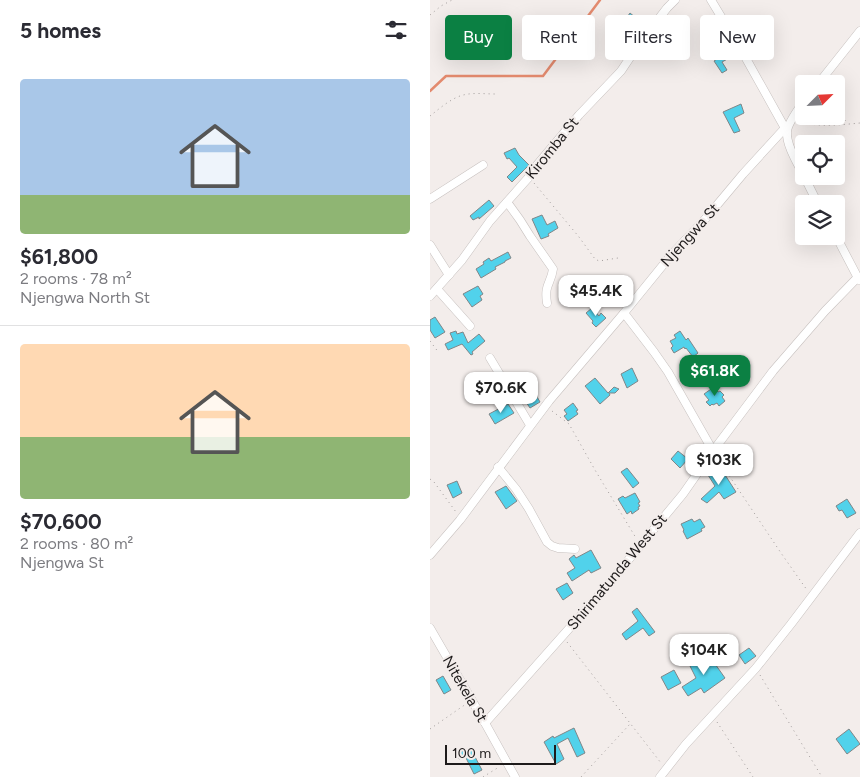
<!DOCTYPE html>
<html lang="en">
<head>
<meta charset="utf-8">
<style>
	:root { --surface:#fff; --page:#f7f7f7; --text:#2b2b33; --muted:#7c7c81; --line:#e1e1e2; --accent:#0b8043 }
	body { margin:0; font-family:Figtree,sans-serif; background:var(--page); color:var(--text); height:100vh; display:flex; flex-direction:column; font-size:19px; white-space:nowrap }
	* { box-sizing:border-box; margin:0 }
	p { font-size:16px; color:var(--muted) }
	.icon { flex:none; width:28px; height:28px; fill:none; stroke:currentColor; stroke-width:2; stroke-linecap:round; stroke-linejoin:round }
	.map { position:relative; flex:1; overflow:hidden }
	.sheet { display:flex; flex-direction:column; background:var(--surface); width:430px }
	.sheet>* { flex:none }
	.hud { position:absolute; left:15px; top:15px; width:340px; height:45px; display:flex; gap:10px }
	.needle { width:32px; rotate:66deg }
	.buttons { position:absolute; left:365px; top:75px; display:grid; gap:10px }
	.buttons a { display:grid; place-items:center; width:50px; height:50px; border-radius:5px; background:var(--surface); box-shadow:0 5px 20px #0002; font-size:25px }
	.scale { position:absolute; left:15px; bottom:12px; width:111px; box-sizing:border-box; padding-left:5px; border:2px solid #1e1b1b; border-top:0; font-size:14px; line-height:18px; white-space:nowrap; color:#1e1b1b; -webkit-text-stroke:4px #f3edeb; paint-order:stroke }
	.price { position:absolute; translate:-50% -42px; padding:0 11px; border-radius:10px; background:#fff; color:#222; font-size:16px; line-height:32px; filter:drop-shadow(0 1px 2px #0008) }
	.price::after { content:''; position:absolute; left:50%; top:30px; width:15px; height:11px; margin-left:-8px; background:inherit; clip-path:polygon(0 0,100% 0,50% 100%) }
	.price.on { background:var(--accent); color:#fff }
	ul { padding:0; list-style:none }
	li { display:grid; align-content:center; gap:10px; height:265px; padding:0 20px }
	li+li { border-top:1px solid var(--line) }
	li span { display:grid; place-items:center; height:155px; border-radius:5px; color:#555 }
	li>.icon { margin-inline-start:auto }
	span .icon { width:90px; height:90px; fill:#fffc; stroke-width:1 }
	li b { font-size:21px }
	h2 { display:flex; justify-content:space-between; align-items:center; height:60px; padding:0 20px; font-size:21px }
	.chip { padding:0 18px; border-radius:5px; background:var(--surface); box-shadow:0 5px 20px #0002; font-size:18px; line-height:45px }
	.chip.on { background:var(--accent); color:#fff }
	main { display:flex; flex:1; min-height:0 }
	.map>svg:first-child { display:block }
</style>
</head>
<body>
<main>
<section class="sheet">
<h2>5 homes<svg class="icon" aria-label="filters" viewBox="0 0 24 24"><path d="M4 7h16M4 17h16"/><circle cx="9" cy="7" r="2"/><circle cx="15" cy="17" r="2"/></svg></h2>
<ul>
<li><span style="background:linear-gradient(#a9c7e8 75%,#8fb573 0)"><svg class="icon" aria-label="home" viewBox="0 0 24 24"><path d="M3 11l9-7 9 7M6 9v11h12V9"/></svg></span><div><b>$61,800</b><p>2 rooms · 78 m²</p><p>Njengwa North St</p></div></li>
<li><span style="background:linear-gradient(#ffd9b3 60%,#8fb573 0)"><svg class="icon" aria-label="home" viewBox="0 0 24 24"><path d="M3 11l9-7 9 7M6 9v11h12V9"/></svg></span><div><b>$70,600</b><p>2 rooms · 80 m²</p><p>Njengwa St</p></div></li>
</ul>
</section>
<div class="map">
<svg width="430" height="777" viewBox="0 0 430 777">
	<rect width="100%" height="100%" fill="#f3edeb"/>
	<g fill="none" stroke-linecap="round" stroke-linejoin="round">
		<polyline stroke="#e38a6e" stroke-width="2.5" points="0,91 16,76 113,76 170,0"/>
	</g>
	<g fill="#51d2eb" stroke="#808688">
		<polygon points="200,13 212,23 205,32 193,23"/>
		<polygon points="294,38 298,46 295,48 301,57 292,62 297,70 292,73 284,61 289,58 282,44"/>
		<polygon points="311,104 314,113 304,118 310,131 304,133 293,112"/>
		<polygon points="85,148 89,155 99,165 82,182 77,177 87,167 79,158 77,159 74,153"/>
		<polygon points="59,200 64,206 49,219 49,217 43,220 40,216"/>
		<polygon points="112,215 117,225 125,221 128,228 118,234 119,236 111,239 102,219"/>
		<polygon points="78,252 81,258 75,261 75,262 65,267 66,269 51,278 46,269 54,264 53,262 59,258 61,261"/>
		<polygon points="48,286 53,294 50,296 52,300 42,307 33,294"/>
		<polygon points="162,308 169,316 171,313 176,318 166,327 162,323 163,321 156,313"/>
		<polygon points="5,317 15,332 5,338 0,330 0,320"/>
		<polygon points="26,331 27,334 33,332 38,343 49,334 55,341 42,352 43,354 41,355 32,344 18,350 15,344 23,340 20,333"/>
		<polygon points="250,331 256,340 258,338 268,353 263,357 256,348 255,349 254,347 244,353 241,348 243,346 240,341 246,338 244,335"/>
		<polygon points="202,368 208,381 197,388 191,374"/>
		<polygon points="165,378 178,393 184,387 189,389 185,393 179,393 180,395 170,404 155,386"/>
		<polygon points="284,387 288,392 290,391 294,395 292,397 295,401 289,406 287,403 283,405 282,404 280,406 276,402 279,400 274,394"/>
		<polygon points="98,391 102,398 106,395 110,402 100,408 96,402 93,403 89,396"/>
		<polygon points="143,403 148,410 146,411 148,414 138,421 134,416 137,414 134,410"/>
		<polygon points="78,404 84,413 65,424 59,414"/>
		<polygon points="248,451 258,459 250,468 241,459"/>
		<polygon points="290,467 306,492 294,499 289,492 277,503 271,499 285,486 278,475"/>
		<polygon points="197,468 209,483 203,488 191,472"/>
		<polygon points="27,481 32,493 23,498 17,485"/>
		<polygon points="76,486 87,501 76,509 65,492"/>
		<polygon points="205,493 210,502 208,503 210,506 208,507 209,509 202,514 201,511 197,514 188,499 193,496 195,498"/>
		<polygon points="417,499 426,513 417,518 412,510 409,511 406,506"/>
		<polygon points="262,519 264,522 270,519 275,527 271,529 272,531 257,539 253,531 254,530 251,524"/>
		<polygon points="161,550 171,568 161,573 159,570 142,581 137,573 145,568 139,559 144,555 146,558"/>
		<polygon points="137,583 143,593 133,600 126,589"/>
		<polygon points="207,608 225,632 219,636 213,628 196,640 192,634 208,621 202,612"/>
		<polygon points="319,648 326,656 315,664 309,655"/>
		<polygon points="277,654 281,662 283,661 295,678 274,693 271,688 258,696 252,687 266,678 259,664"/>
		<polygon points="244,670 251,683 238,690 231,677"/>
		<polygon points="13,676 21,690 14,694 6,680"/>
		<polygon points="144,728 155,753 147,757 138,738 127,744 134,759 126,764 114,742 123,736 124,738"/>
		<polygon points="419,729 430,744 417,754 406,739"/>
		<polygon points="42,747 44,752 43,753 52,770 44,774 35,756 29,759 27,753"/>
	</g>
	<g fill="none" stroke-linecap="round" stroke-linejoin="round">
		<g stroke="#c7c1bf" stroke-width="9">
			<g id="minor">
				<polyline points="281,0 313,53 356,130"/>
				<polyline points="388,84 430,31"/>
				<path d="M374,101C369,108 357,124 357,132C356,145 368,164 374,176"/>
				<polyline points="374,176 388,204"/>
				<polyline points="0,199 53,165"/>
				<path d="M77,202L90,220L100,236L123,269C121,284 114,284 117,303"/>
				<polyline points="406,236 429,280"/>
				<polyline points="0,245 19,275"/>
				<polyline points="7,289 40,326"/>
				<polyline points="0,296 32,260 60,221 99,177 107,165 149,115 191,71 207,47 237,8 245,0"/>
				<polyline points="194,313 224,352 238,372 283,451"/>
				<polyline points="60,358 100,425"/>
				<polyline points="68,467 86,489 99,509 117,542 122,546 128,548 145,549"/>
				<polyline points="0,555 30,520 119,401 194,313 242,254 277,217 313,174 355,128"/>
				<polyline points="0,628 55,723 85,777"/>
				<polyline points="55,723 176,587 253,494 283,451 343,371 395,311 428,277"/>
				<polyline points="230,777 256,744 326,668 361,624 430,533"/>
			</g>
		</g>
		<g stroke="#a19c9b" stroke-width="1" stroke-dasharray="1 4" stroke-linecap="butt">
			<polyline points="0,15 11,6 22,0"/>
			<polyline points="406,108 417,123"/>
			<path d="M0,116C9,109 19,100 30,96C41,92 54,94 66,94"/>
			<path d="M369,122C389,127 410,125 430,123"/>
			<polyline points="104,183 149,237 165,259 169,261 188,258"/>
			<polyline points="0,341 9,353"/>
			<polyline points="122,411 139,424 165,470 206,538"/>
			<polyline points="288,459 351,553 377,590"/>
			<polyline points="0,479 4,482 26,512"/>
			<polyline points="137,642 231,763"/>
			<polyline points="330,675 392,777"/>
			<polyline points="287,722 323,777"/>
			<polyline points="0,729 36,704"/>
			<polyline points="53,777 69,767"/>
			<polyline points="151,777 200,724"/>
		</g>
		<use href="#minor" stroke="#fff" stroke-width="8"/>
	</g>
	<g text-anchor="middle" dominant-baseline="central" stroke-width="4" stroke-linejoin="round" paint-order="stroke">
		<g font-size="15" fill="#1e1b1b" stroke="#f3edeb">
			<text transform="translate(122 148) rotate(-51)">Kiromba St</text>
			<text transform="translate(260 235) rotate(-48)">Njengwa St</text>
			<text transform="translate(187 572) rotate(-50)">Shirimatunda West St</text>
			<text transform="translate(35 689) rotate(60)">Nitekela St</text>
		</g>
	</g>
</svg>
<div class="buttons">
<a><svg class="needle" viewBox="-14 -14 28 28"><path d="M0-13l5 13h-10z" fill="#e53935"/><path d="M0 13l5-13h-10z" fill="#7c7c81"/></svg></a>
<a><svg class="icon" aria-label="locate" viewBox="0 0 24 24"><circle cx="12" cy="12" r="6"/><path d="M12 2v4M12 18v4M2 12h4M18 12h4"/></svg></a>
<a><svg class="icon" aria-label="layers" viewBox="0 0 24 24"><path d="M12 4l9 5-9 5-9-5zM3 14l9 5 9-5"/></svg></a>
</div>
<div class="scale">100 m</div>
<b class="price" style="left:166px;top:317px">$45.4K</b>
<b class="price on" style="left:285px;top:397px">$61.8K</b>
<b class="price" style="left:71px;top:414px">$70.6K</b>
<b class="price" style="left:289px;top:486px">$103K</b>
<b class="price" style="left:274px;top:676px">$104K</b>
<div class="hud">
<a class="chip on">Buy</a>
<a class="chip">Rent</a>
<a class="chip">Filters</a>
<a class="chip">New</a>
</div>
</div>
</main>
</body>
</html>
